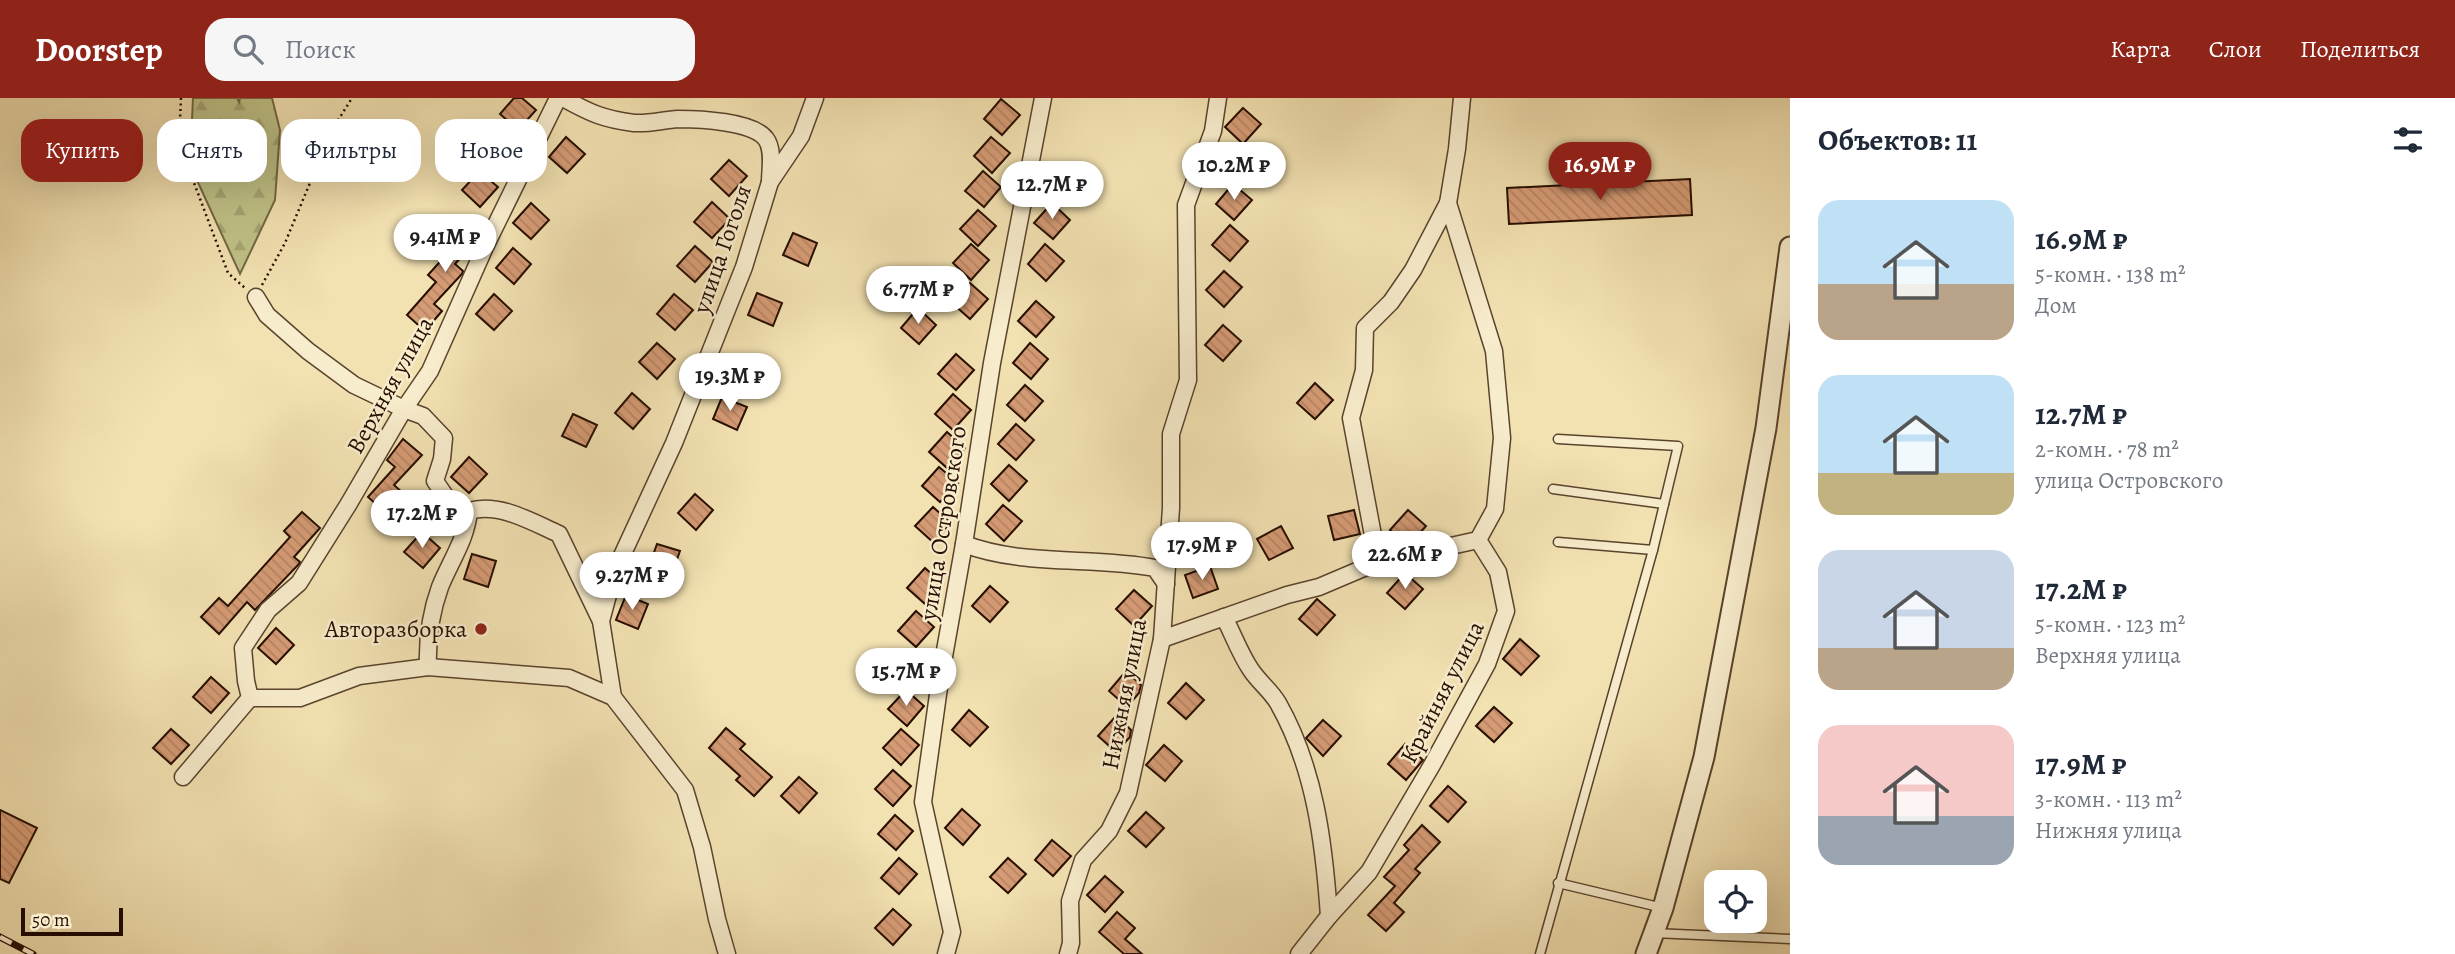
<!DOCTYPE html>
<html lang="ru">
<head>
<meta charset="utf-8">
<style>
	:root { --surface:#fff; --page:#f6f6f7; --text:#1f2937; --muted:#747a83; --accent:#8f2418 }
	body { margin:0; font-family:Alegreya,serif; background:var(--page); color:var(--text); height:100vh; display:flex; flex-direction:column; font-size:26px; white-space:nowrap }
	* { box-sizing:border-box; margin:0 }
	p { font-size:23px; color:var(--muted) }
	.icon { flex:none; width:38px; height:38px; fill:none; stroke:currentColor; stroke-width:2; stroke-linecap:round; stroke-linejoin:round }
	.map { position:relative; flex:1; overflow:hidden }
	.drawer { display:flex; flex-direction:column; background:var(--surface); width:665px }
	.drawer>* { flex:none }
	.guide { position:absolute; left:21px; top:21px; width:665px; height:63px; display:flex; gap:14px }
	.fabs { position:absolute; left:1704px; top:772px; display:grid; gap:14px }
	.fabs a { display:grid; place-items:center; width:63px; height:63px; border-radius:14px; background:var(--surface); box-shadow:0 7px 28px #0002; font-size:35px }
	.scale { position:absolute; left:21px; bottom:18px; width:102px; box-sizing:border-box; padding-left:7px; border:4px solid #270e01; border-top:0; font-size:19px; line-height:24px; white-space:nowrap; color:#270e01; -webkit-text-stroke:5px #f7eccc; paint-order:stroke }
	.price { position:absolute; translate:-50% -60px; padding:0 16px; border-radius:24px; background:#fff; color:#222; font-size:23px; line-height:46px; filter:drop-shadow(0 2px 4px #0008) }
	.price::after { content:''; position:absolute; left:50%; top:42px; width:21px; height:16px; margin-left:-10px; background:inherit; clip-path:polygon(0 0,100% 0,50% 100%) }
	.price.selected { background:var(--accent); color:#fff }
	ul { padding:0; list-style:none }
	li { display:flex; align-items:center; gap:21px; height:175px; padding:0 28px }
	li span { display:grid; place-items:center; flex:none; width:196px; height:140px; border-radius:21px; color:#555 }
	li>.icon { margin-inline-start:auto }
	span .icon { width:84px; height:84px; fill:#fffc; stroke-width:1 }
	li b { font-size:30px }
	h2 { display:flex; justify-content:space-between; align-items:center; height:84px; padding:0 28px; font-size:30px }
	.tag { padding:0 24px; border-radius:21px; background:var(--surface); box-shadow:0 7px 28px #0002; font-size:24px; line-height:63px }
	.tag.selected { background:var(--accent); color:#fff }
	header { display:flex; align-items:center; gap:42px; box-sizing:border-box; height:98px; padding:0 35px; background:var(--accent); color:#fff }
	header strong { font-size:33px }
	nav { display:flex; gap:38px; margin-inline-start:auto; font-size:24px }
	.search { width:490px; height:63px; background:var(--page); display:flex; align-items:center; gap:18px; box-sizing:border-box; padding:0 24px; border-radius:21px; color:var(--muted); font-size:26px }
	main { display:flex; flex:1; min-height:0 }
	.map>svg:first-child { display:block }
</style>
</head>
<body>
<header>
<strong>Doorstep</strong>
<div class="search"><svg class="icon" aria-label="search" viewBox="0 0 24 24"><circle cx="10" cy="10" r="6"/><path d="M15 15l6 6"/></svg>Поиск</div>
<nav><a>Карта</a><a>Слои</a><a>Поделиться</a></nav>
</header>
<main>
<div class="map">
<svg width="1790" height="856" viewBox="0 0 1790 856">
	<defs>
		<pattern id="forest-firs" width="22" height="20" patternUnits="userSpaceOnUse" patternTransform="scale(1.75)"><rect width="22" height="20" fill="#bfc288"/><path d="M5 1l3.5 6h-7zM16 11l3.5 6h-7z" fill="#a4a674"/></pattern>
		<pattern id="building-back-hatch" width="6" height="6" patternUnits="userSpaceOnUse" patternTransform="scale(1.75)"><rect width="6" height="6" fill="#d59b75"/><path d="M-1 5l2 2M0 0l6 6M5-1l2 2" fill="none" stroke="#b78463"/></pattern>
	</defs>
	<rect width="100%" height="100%" fill="#f2e1b1"/>
	<filter id="stains"><feTurbulence type="fractalNoise" baseFrequency=".00286" numOctaves="4"/><feColorMatrix values="0 0 0 0 .2 0 0 0 0 .09 0 0 0 0 .02 0 0 0 .5 -.17"/></filter>
	<radialGradient id="worn" r=".72"><stop offset=".6" stop-color="#630" stop-opacity="0"/><stop offset="1" stop-color="#630" stop-opacity=".3"/></radialGradient>
	<polygon fill="url(#forest-firs)" stroke="#736844" stroke-width="2" points="193,0 237,0 239,4 240,0 272,0 280,32 275,102 240,176 190,67"/>
	<g fill="url(#building-back-hatch)" stroke="#270e01" stroke-width="2">
		<polygon points="514,0 522,0 536,12 518,32 500,16"/>
		<polygon points="1001,1 1020,17 1002,37 984,21"/>
		<polygon points="1243,10 1261,26 1243,46 1225,29"/>
		<polygon points="500,39 518,55 492,84 498,89 480,109 462,92 488,64 482,59"/>
		<polygon points="566,39 585,56 567,75 549,59"/>
		<polygon points="991,39 1010,55 992,75 974,58"/>
		<polygon points="1241,48 1259,64 1241,84 1223,67"/>
		<polygon points="729,62 747,78 729,98 711,81"/>
		<polygon points="1063,68 1081,84 1063,104 1045,88"/>
		<polygon points="983,73 1001,89 984,109 965,93"/>
		<polygon points="1690,81 1692,117 1509,126 1507,90"/>
		<polygon points="1233,86 1252,102 1234,122 1216,106"/>
		<polygon points="712,104 730,121 712,140 694,124"/>
		<polygon points="531,105 549,122 531,141 513,125"/>
		<polygon points="1052,105 1070,122 1053,141 1034,125"/>
		<polygon points="978,112 996,128 978,148 960,131"/>
		<polygon points="465,118 481,133 478,140 455,166 463,173 462,176 434,206 442,213 425,233 407,217 436,184 428,177 456,146 447,138"/>
		<polygon points="1230,127 1248,143 1230,163 1212,147"/>
		<polygon points="793,135 817,145 808,168 783,157"/>
		<polygon points="971,146 989,162 971,182 953,165"/>
		<polygon points="1045,146 1064,163 1046,183 1028,166"/>
		<polygon points="695,148 713,164 695,184 677,168"/>
		<polygon points="513,150 531,166 514,186 496,170"/>
		<polygon points="1224,173 1242,189 1224,209 1206,192"/>
		<polygon points="970,185 988,201 970,221 952,205"/>
		<polygon points="757,195 782,205 773,228 748,217"/>
		<polygon points="494,196 512,213 494,232 476,216"/>
		<polygon points="674,196 693,212 675,232 657,216"/>
		<polygon points="1036,203 1054,219 1036,239 1018,223"/>
		<polygon points="918,210 936,227 919,246 901,230"/>
		<polygon points="1223,227 1241,243 1223,263 1205,247"/>
		<polygon points="657,245 675,261 657,281 639,264"/>
		<polygon points="1030,245 1048,261 1031,281 1013,265"/>
		<polygon points="956,256 974,272 956,292 938,276"/>
		<polygon points="1315,285 1333,302 1315,321 1297,305"/>
		<polygon points="1025,287 1043,303 1025,323 1007,307"/>
		<polygon points="632,295 650,311 633,331 615,315"/>
		<polygon points="953,296 971,312 953,332 935,316"/>
		<polygon points="722,299 747,309 737,332 713,321"/>
		<polygon points="573,316 597,327 586,349 562,338"/>
		<polygon points="1016,326 1034,342 1016,362 998,346"/>
		<polygon points="947,334 965,350 947,370 929,354"/>
		<polygon points="403,341 422,357 394,387 404,396 386,415 368,399 395,369 387,362"/>
		<polygon points="469,359 487,376 469,395 451,379"/>
		<polygon points="1009,367 1027,383 1009,403 991,386"/>
		<polygon points="939,369 958,385 940,404 922,388"/>
		<polygon points="695,396 713,412 696,432 678,415"/>
		<polygon points="1003,407 1022,423 1004,443 986,426"/>
		<polygon points="933,409 951,425 934,445 915,428"/>
		<polygon points="1354,412 1360,436 1334,442 1328,418"/>
		<polygon points="1408,412 1426,428 1410,446 1407,447 1390,432"/>
		<polygon points="302,414 320,430 294,459 300,464 299,466 255,512 247,504 219,536 201,519 219,500 228,508 290,439 284,433"/>
		<polygon points="1281,428 1293,450 1269,462 1257,441"/>
		<polygon points="422,434 440,450 423,470 404,454"/>
		<polygon points="657,446 680,453 671,478 648,471"/>
		<polygon points="472,456 496,463 488,489 464,481"/>
		<polygon points="1210,468 1218,491 1193,500 1185,477"/>
		<polygon points="925,470 943,486 925,506 907,490"/>
		<polygon points="1405,475 1423,491 1405,511 1387,495"/>
		<polygon points="990,488 1008,504 990,524 972,508"/>
		<polygon points="1134,492 1152,508 1134,528 1116,511"/>
		<polygon points="626,497 648,506 638,531 616,522"/>
		<polygon points="1317,501 1335,517 1317,537 1299,521"/>
		<polygon points="916,513 934,529 916,549 898,533"/>
		<polygon points="276,530 294,547 276,566 258,550"/>
		<polygon points="1520,541 1539,558 1521,577 1503,561"/>
		<polygon points="911,552 929,569 911,588 893,572"/>
		<polygon points="1126,573 1141,587 1139,595 1127,609 1109,593"/>
		<polygon points="211,579 229,595 211,615 193,599"/>
		<polygon points="1186,585 1204,602 1186,621 1168,605"/>
		<polygon points="906,592 924,608 907,628 888,611"/>
		<polygon points="1494,609 1512,625 1494,644 1476,628"/>
		<polygon points="969,612 988,629 970,648 952,632"/>
		<polygon points="1116,618 1131,632 1130,639 1116,654 1098,638"/>
		<polygon points="1323,622 1341,638 1323,658 1306,640"/>
		<polygon points="726,630 745,646 740,651 772,679 754,698 736,682 740,678 709,650"/>
		<polygon points="171,631 189,647 171,666 153,650"/>
		<polygon points="901,631 919,647 901,667 883,650"/>
		<polygon points="1405,646 1423,662 1406,682 1388,666"/>
		<polygon points="1164,647 1182,663 1165,683 1146,667"/>
		<polygon points="893,672 911,688 893,708 875,691"/>
		<polygon points="799,679 817,695 799,715 781,698"/>
		<polygon points="1448,688 1466,704 1448,724 1430,708"/>
		<polygon points="962,711 980,727 963,747 945,730"/>
		<polygon points="0,712 37,730 9,785 0,781"/>
		<polygon points="1146,714 1164,730 1146,749 1128,733"/>
		<polygon points="895,717 913,733 896,752 878,736"/>
		<polygon points="1422,727 1440,744 1415,771 1420,775 1394,805 1404,814 1386,833 1368,817 1395,788 1384,779 1409,752 1404,747"/>
		<polygon points="1052,742 1071,758 1053,778 1035,762"/>
		<polygon points="899,760 917,776 899,796 881,780"/>
		<polygon points="1008,760 1026,776 1008,795 990,779"/>
		<polygon points="1105,778 1123,794 1105,814 1087,797"/>
		<polygon points="893,811 911,827 893,847 875,830"/>
		<polygon points="1117,814 1135,830 1125,841 1142,856 1124,856 1099,834"/>
	</g>
	<g fill="none" stroke-linecap="round" stroke-linejoin="round">
		<g stroke="#5a432d" stroke-width="11">
			<g id="service">
				<polyline points="1553,391 1664,406"/>
				<polyline points="1558,444 1653,452"/>
				<polyline points="1558,785 1663,810"/>
				<polyline points="1653,835 1790,841"/>
				<polyline points="1540,856 1653,452 1678,348 1558,341"/>
			</g>
		</g>
		<g stroke="#5a432d" stroke-width="19">
			<g id="minor">
				<path d="M563,0C590,15 603,21 634,25C649,26 663,22 678,21C698,21 753,23 766,41C774,52 770,71 770,84"/>
				<polyline points="1448,105 1457,51 1462,0"/>
				<path d="M256,199L267,217L308,253L354,287L404,311L423,318L444,340L442,361L435,383L448,402L469,413C499,404 532,424 559,436L601,523"/>
				<path d="M964,446C1025,469 1093,458 1155,470L1166,486"/>
				<polyline points="1378,464 1351,320 1364,272 1365,230 1391,204 1413,172 1448,105 1494,253 1502,340 1495,411 1478,442"/>
				<path d="M1224,519C1233,536 1240,556 1251,572C1259,584 1271,593 1278,605C1315,670 1324,745 1329,818"/>
				<polyline points="1162,541 1287,497 1319,489 1378,464 1478,442 1498,474 1506,513 1487,566 1432,667 1369,774 1329,818 1299,856"/>
				<path d="M428,569C427,542 431,514 440,489C451,462 466,442 469,413"/>
				<polyline points="613,599 601,523 614,475 674,345 728,209 744,169 770,84 801,38 815,0"/>
				<polyline points="250,600 300,600 359,578 428,569 569,580 613,599 685,692 702,749 717,821 727,856"/>
				<polyline points="183,679 250,600 246,583 243,550 268,512 299,485 348,407 404,311 430,273 485,149 558,0"/>
				<polyline points="946,856 952,834 923,704 941,575 964,446 992,265 1043,0"/>
				<polyline points="1068,856 1071,845 1070,803 1083,762 1109,733 1128,695 1162,541 1171,410 1171,336 1188,282 1186,107 1213,33 1218,0"/>
			</g>
		</g>
		<g stroke="#5a432d" stroke-width="23">
			<polyline id="tertiary" points="1646,856 1663,810 1704,659 1766,330 1790,149"/>
		</g>
		<g stroke="#270e01" stroke-width="2.5" stroke-dasharray="2 3.5" stroke-linecap="butt">
			<polyline points="181,0 179,45 228,175 245,190"/>
			<polyline points="262,187 285,145 332,32 352,0"/>
		</g>
		<use href="#service" stroke="#f7eccc" stroke-width="8"/>
		<use href="#minor" stroke="#f7eccc" stroke-width="16"/>
		<use href="#tertiary" stroke="#f7eccc" stroke-width="19"/>
		<g stroke="#270e01" stroke-width="7">
			<polyline id="rail" points="0,839 33,856"/>
		</g>
		<use href="#rail" stroke="#f7eccc" stroke-width="4.5" stroke-dasharray="13" stroke-linecap="butt"/>
	</g>
	<circle fill="#8f2418" stroke="#f7eccc" stroke-width="2.5" cx="481" cy="531" r="7"/>
	<g text-anchor="middle" dominant-baseline="central" stroke-width="5" stroke-linejoin="round" paint-order="stroke">
		<g font-size="24" fill="#270e01" stroke="#f7eccc">
			<text transform="translate(722 151) rotate(-71)">улица Гоголя</text>
			<text transform="translate(390 287) rotate(-61)">Верхняя улица</text>
			<text transform="translate(943 425) rotate(-81)">улица Островского</text>
			<text transform="translate(1442 594) rotate(-63)">Крайняя улица</text>
			<text transform="translate(1124 596) rotate(-79)">Нижняя улица</text>
		</g>
		<g font-size="24" fill="#270e01" stroke="#f7eccc" text-anchor="end">
			<text x="467" y="531">Авторазборка</text>
		</g>
	</g>
	<rect width="100%" height="100%" filter="url(#stains)"/>
	<rect width="100%" height="100%" fill="url(#worn)"/>
</svg>
<div class="fabs">
<a><svg class="icon" aria-label="locate" viewBox="0 0 24 24"><circle cx="12" cy="12" r="6"/><path d="M12 2v4M12 18v4M2 12h4M18 12h4"/></svg></a>
</div>
<div class="scale">50 m</div>
<b class="price" style="left:1234px;top:104px">10.2M ₽</b>
<b class="price selected" style="left:1600px;top:104px">16.9M ₽</b>
<b class="price" style="left:1052px;top:123px">12.7M ₽</b>
<b class="price" style="left:445px;top:176px">9.41M ₽</b>
<b class="price" style="left:918px;top:228px">6.77M ₽</b>
<b class="price" style="left:730px;top:315px">19.3M ₽</b>
<b class="price" style="left:422px;top:452px">17.2M ₽</b>
<b class="price" style="left:1202px;top:484px">17.9M ₽</b>
<b class="price" style="left:1405px;top:493px">22.6M ₽</b>
<b class="price" style="left:632px;top:514px">9.27M ₽</b>
<b class="price" style="left:906px;top:610px">15.7M ₽</b>
<div class="guide">
<a class="tag selected">Купить</a>
<a class="tag">Снять</a>
<a class="tag">Фильтры</a>
<a class="tag">Новое</a>
</div>
</div>
<section class="drawer">
<h2>Объектов: 11<svg class="icon" aria-label="filters" viewBox="0 0 24 24"><path d="M4 7h16M4 17h16"/><circle cx="9" cy="7" r="2"/><circle cx="15" cy="17" r="2"/></svg></h2>
<ul>
<li><span style="background:linear-gradient(#bfe0f5 60%,#b9a48a 0)"><svg class="icon" aria-label="home" viewBox="0 0 24 24"><path d="M3 11l9-7 9 7M6 9v11h12V9"/></svg></span><div><b>16.9M ₽</b><p>5-комн. · 138 m²</p><p>Дом</p></div></li>
<li><span style="background:linear-gradient(#bfe0f5 70%,#c2b280 0)"><svg class="icon" aria-label="home" viewBox="0 0 24 24"><path d="M3 11l9-7 9 7M6 9v11h12V9"/></svg></span><div><b>12.7M ₽</b><p>2-комн. · 78 m²</p><p>улица Островского</p></div></li>
<li><span style="background:linear-gradient(#c9d6e8 70%,#b9a48a 0)"><svg class="icon" aria-label="home" viewBox="0 0 24 24"><path d="M3 11l9-7 9 7M6 9v11h12V9"/></svg></span><div><b>17.2M ₽</b><p>5-комн. · 123 m²</p><p>Верхняя улица</p></div></li>
<li><span style="background:linear-gradient(#f6c9c9 65%,#9aa5b1 0)"><svg class="icon" aria-label="home" viewBox="0 0 24 24"><path d="M3 11l9-7 9 7M6 9v11h12V9"/></svg></span><div><b>17.9M ₽</b><p>3-комн. · 113 m²</p><p>Нижняя улица</p></div></li>
</ul>
</section>
</main>
</body>
</html>
